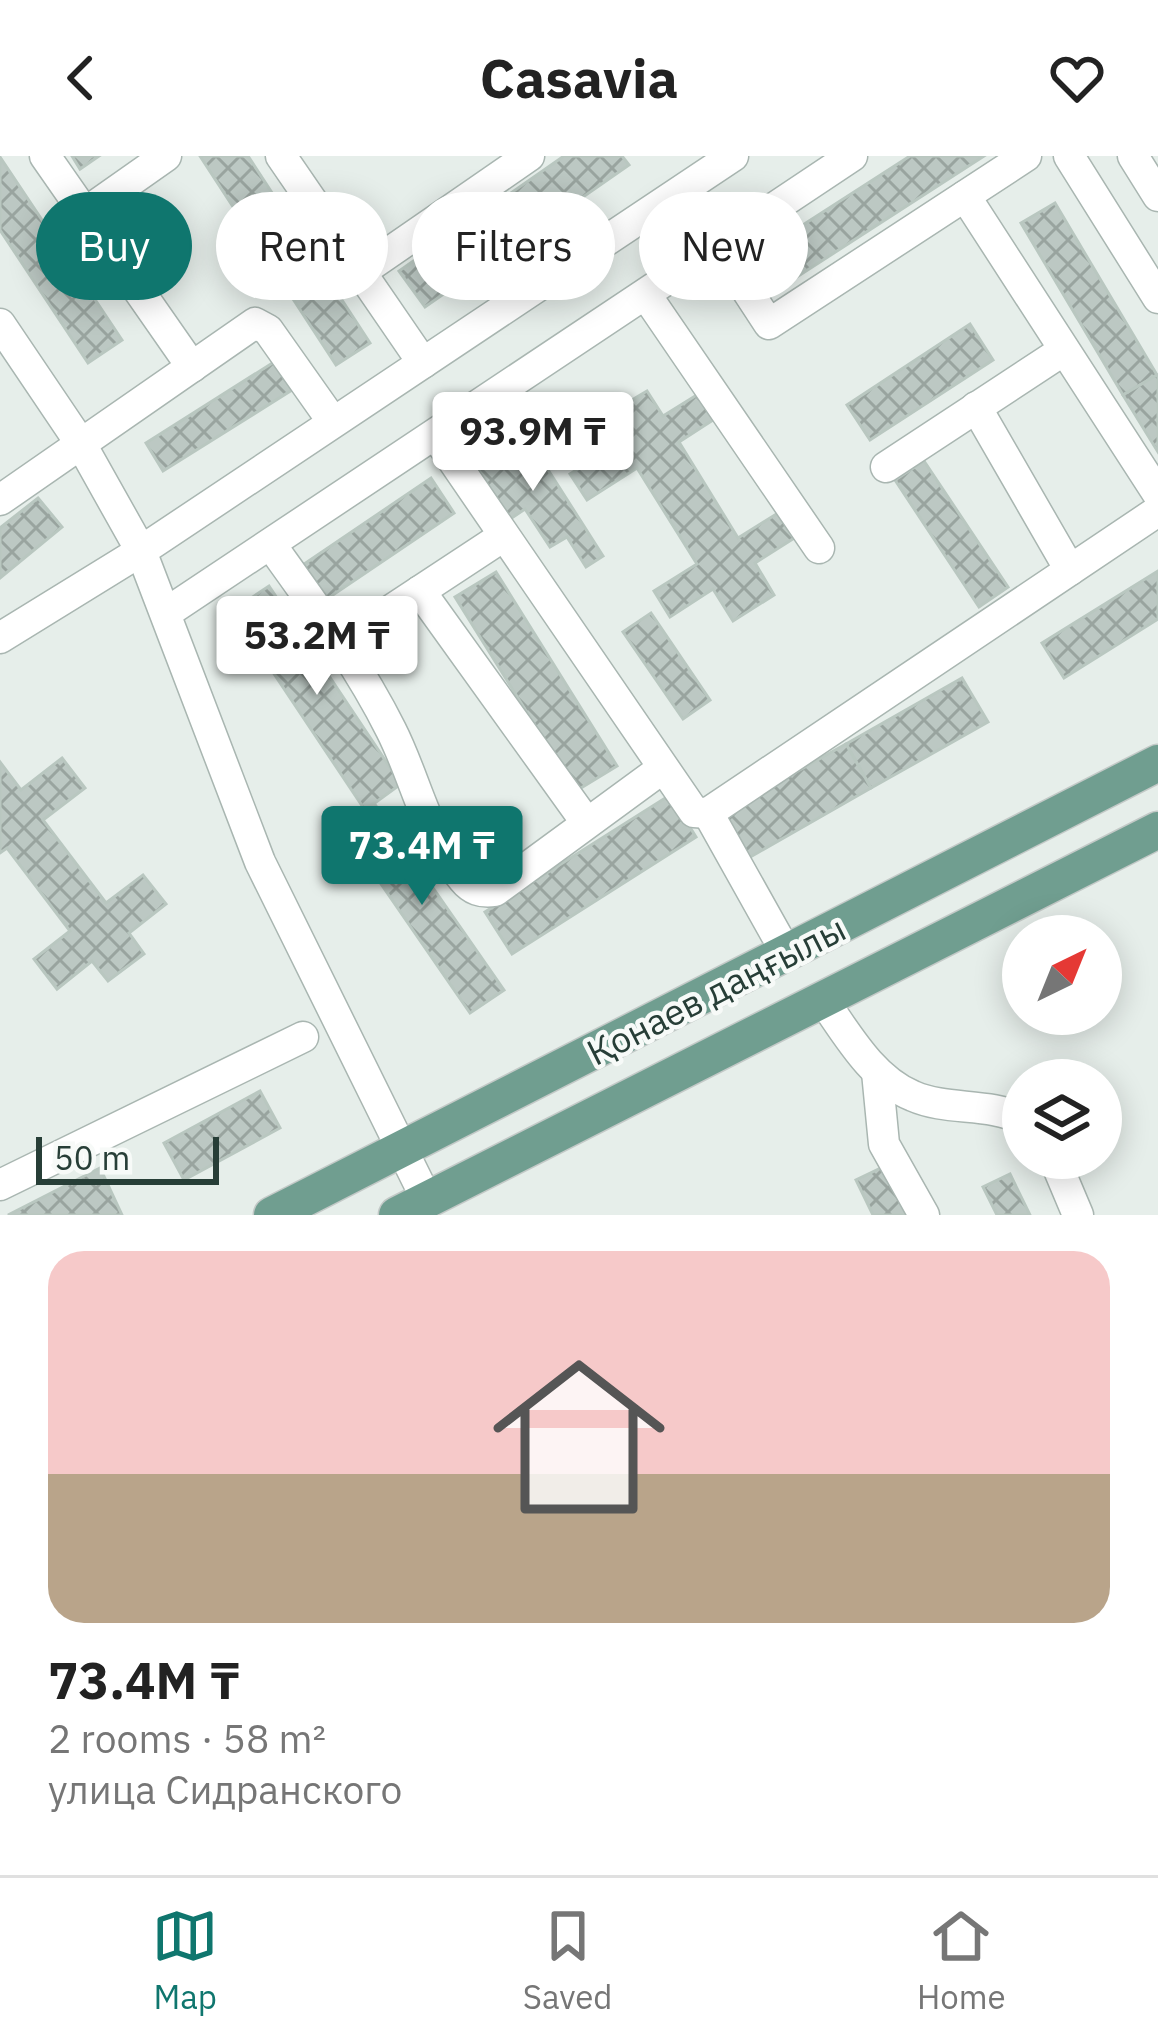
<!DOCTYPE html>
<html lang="en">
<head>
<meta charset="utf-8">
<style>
	:root { --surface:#fff; --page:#f6f6f6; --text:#222; --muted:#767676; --line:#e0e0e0; --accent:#0f766e }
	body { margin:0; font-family:"IBM Plex Sans",sans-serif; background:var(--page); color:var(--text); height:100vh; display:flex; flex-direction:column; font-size:45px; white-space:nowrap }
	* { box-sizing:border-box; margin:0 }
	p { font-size:39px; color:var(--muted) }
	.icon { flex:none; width:66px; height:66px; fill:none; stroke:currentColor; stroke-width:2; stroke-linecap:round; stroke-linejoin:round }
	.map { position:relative; height:1059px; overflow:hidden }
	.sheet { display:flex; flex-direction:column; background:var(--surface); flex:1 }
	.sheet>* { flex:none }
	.guide { position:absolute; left:36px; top:36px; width:1086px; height:108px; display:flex; gap:24px }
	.needle { width:78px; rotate:43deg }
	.controls { position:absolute; left:1002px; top:759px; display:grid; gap:24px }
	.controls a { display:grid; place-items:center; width:120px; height:120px; border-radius:50%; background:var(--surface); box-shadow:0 6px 30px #0003; font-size:60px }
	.scale { position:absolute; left:36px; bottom:30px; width:183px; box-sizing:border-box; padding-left:12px; border:6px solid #273e37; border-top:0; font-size:33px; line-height:42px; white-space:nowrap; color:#273e37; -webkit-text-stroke:9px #f7faf8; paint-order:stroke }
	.price { position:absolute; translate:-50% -102px; padding:0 27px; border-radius:12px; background:#fff; color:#222; font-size:39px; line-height:78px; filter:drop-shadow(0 3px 6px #0008) }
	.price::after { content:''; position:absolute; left:50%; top:72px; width:36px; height:27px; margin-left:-18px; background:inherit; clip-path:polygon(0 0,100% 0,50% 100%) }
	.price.active { background:var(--accent); color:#fff }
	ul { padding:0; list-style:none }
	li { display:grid; align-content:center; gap:24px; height:636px; padding:0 48px }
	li+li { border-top:3px solid var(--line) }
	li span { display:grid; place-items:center; height:372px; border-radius:36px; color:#555 }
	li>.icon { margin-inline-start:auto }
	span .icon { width:216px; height:216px; fill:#fffc; stroke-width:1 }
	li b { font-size:51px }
	.chip { padding:0 42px; border-radius:54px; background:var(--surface); box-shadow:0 6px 30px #0003; font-size:42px; line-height:108px }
	.chip.active { background:var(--accent); color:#fff }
	header { display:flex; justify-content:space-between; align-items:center; height:156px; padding:0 48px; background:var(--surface); font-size:54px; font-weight:800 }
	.tabs { display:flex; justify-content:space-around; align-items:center; height:168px; border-top:3px solid var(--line); background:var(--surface); font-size:33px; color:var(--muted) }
	.tabs a { display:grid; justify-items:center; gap:6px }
	.tabs .active { color:var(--accent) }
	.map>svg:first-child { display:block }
</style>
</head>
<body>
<header><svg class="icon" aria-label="back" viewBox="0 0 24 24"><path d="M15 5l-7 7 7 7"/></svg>Casavia<svg class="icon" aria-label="heart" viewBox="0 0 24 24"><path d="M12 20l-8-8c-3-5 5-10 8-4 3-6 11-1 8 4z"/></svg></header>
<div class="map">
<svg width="1158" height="1059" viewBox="0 0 1158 1059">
	<defs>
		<pattern id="building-cross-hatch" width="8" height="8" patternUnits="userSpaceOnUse" patternTransform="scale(3)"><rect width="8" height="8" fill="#bcc8c3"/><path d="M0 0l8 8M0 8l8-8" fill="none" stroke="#99a49f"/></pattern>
	</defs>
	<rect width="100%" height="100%" fill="#e6eeea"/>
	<g fill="url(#building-cross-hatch)" stroke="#b9c7c0" stroke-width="3">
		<polygon points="72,0 99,0 80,13"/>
		<polygon points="200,0 248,0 370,187 336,209"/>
		<polygon points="564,0 622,0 629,9 425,151 399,115"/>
		<polygon points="910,0 984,0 772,137 750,103"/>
		<polygon points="0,1 122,184 88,207 0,74"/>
		<polygon points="1055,47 1157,219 1123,239 1021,67"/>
		<polygon points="970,168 993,204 870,284 847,249"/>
		<polygon points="274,206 292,234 163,315 146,287"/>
		<polygon points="1157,219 1158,220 1158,296 1123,239"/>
		<polygon points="647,235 663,260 700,237 716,262 679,286 738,382 783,354 799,379 755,407 774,439 733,465 713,433 670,461 654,435 697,408 637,312 587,344 570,318 621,286 605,260"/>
		<polygon points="522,273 603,400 586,411 567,381 550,391 525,353 507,365 470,307"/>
		<polygon points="924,305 1008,431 979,451 895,324"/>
		<polygon points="431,322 454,357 324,445 300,411"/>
		<polygon points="38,342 62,371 0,422 0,372"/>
		<polygon points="1158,415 1158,463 1064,522 1042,487"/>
		<polygon points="496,416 617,610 576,635 455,441"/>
		<polygon points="269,430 401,628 365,654 232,455"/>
		<polygon points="651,457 710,544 683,563 623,476"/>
		<polygon points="962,522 988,566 871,632 846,588"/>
		<polygon points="846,588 871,632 745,704 719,659"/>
		<polygon points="62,602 85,632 43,664 106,747 143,719 166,748 129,777 144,798 108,825 92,805 57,833 34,803 70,775 7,692 0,697 0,606 21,634"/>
		<polygon points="670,639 696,681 512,798 485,756"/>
		<polygon points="374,647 504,834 470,857 341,670"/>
		<polygon points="260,935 280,972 184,1024 164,987"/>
		<polygon points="883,1011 907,1059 873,1059 856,1024"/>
		<polygon points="100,1012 122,1059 8,1059"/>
		<polygon points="1010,1018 1030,1059 997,1059 983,1031"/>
	</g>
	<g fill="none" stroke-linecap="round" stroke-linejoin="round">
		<g stroke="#a9b6b1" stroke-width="33">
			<g id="minor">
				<polyline points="45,0 192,211"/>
				<polyline points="281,0 423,207"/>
				<polyline points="1069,0 1158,142"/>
				<polyline points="1133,0 1158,40"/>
				<polyline points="965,40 1158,338"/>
				<polyline points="85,57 166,0"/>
				<polyline points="718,90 769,168 1026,0"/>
				<polyline points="361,116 529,0"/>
				<polyline points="646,139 819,392"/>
				<polyline points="0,168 81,288 141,395 260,706 427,1044"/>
				<polyline points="976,251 1070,414"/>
				<polyline points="437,281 694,656 708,657 1158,355"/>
				<polyline points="886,311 1064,194"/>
				<polyline points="0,344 255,167 268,174 333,266"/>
				<path d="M271,389C314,449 358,508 391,574C416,623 426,680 463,723C472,734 481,737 495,735L663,612"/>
				<polyline points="420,435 586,666"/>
				<polyline points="166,457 852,0"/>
				<polyline points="0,482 141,395 733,0"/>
				<polyline points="341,487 502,381"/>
				<polyline points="708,657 787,798"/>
				<path d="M823,844C847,878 872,923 913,940C947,955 987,946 1023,963"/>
				<polyline points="877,916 884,988 924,1059"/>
				<polyline points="1054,1002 1078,1059"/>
				<polyline points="0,1029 303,881"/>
			</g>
		</g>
		<g stroke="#c3c9c7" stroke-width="39">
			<g id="major">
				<polyline points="272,1059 1158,607"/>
				<polyline points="397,1059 1158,674"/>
			</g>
		</g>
		<use href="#minor" stroke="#fff" stroke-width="30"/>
		<use href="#major" stroke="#709e90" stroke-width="36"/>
	</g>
	<g text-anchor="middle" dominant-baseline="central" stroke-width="9" stroke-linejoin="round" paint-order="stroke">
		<g font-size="36" fill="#273e37" stroke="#f7faf8">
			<text transform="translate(716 834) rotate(-27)">Қонаев даңғылы</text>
		</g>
	</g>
</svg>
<div class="controls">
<a><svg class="needle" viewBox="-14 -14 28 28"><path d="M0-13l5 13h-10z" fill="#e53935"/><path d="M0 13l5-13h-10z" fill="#767676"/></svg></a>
<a><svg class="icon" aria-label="layers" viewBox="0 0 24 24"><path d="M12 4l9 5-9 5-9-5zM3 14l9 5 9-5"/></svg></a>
</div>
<div class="scale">50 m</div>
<b class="price" style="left:533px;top:338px">93.9M ₸</b>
<b class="price" style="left:317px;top:542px">53.2M ₸</b>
<b class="price active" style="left:422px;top:752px">73.4M ₸</b>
<div class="guide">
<a class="chip active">Buy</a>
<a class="chip">Rent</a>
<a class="chip">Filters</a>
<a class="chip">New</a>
</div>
</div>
<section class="sheet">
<ul>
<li><span style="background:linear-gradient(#f6c9c9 60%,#b9a48a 0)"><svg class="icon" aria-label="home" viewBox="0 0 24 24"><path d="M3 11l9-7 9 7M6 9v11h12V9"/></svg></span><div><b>73.4M ₸</b><p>2 rooms · 58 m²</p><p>улица Сидранского</p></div></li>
</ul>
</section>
<nav class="tabs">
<a class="active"><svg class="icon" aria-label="map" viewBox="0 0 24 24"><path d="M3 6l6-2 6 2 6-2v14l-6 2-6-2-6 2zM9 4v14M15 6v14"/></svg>Map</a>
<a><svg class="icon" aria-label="saved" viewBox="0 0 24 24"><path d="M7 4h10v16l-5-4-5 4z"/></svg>Saved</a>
<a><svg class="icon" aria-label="home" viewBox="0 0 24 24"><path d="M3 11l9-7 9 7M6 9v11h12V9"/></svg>Home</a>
</nav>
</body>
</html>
